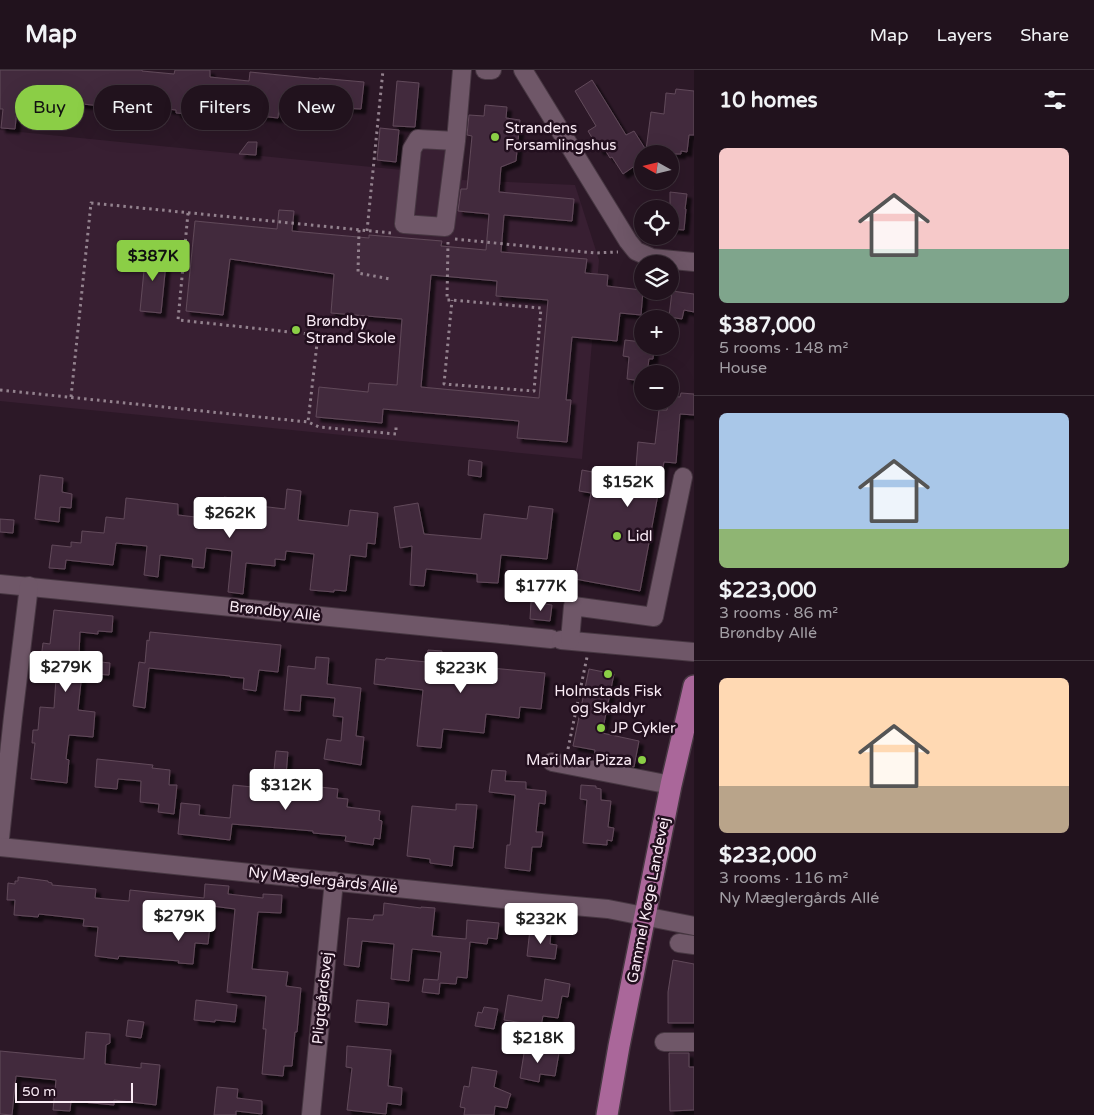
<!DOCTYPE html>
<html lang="en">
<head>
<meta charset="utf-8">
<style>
	:root { --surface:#21121d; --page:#291b26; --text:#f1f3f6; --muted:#a29ea4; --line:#3e323b; --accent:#8bce46 }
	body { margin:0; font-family:"Varela Round",sans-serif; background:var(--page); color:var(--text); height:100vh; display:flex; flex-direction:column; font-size:19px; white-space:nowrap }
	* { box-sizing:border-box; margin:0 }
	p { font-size:16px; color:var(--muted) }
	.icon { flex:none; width:28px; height:28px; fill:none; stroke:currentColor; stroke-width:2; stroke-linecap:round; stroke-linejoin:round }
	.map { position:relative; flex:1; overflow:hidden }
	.side { display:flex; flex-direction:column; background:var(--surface); width:400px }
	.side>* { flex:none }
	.banner { position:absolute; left:15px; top:15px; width:475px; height:45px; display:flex; gap:10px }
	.needle { width:32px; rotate:278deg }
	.controls { position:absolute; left:634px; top:75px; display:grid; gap:10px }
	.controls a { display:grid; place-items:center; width:45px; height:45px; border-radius:50%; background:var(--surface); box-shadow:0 5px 20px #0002,0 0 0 1px var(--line); font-size:25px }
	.scale { position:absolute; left:15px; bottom:12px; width:118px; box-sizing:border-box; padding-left:5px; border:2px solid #faebf5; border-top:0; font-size:14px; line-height:18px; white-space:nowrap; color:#faebf5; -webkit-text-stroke:4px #220f1e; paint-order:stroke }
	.price { position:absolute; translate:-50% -42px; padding:0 11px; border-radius:5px; background:#fff; color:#222; font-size:16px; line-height:32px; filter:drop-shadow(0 1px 2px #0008) }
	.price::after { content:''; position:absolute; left:50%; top:30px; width:15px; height:11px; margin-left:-8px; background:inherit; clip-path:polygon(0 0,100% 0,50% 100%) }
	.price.on { background:var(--accent); color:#111 }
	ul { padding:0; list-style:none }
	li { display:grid; align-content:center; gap:10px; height:265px; padding:0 25px }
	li+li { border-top:1px solid var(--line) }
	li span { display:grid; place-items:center; height:155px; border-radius:8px; color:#555 }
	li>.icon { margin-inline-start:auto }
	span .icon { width:90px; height:90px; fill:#fffc; stroke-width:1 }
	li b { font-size:21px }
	h2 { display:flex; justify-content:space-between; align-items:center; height:60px; padding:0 25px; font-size:21px }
	.chip { padding:0 18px; border-radius:22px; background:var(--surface); box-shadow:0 5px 20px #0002,0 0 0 1px var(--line); font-size:18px; line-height:45px }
	.chip.on { background:var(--accent); color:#111 }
	header { display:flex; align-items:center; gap:30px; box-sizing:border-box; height:70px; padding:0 25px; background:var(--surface); border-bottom:1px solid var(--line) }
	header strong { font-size:24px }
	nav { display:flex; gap:28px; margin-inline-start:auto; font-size:18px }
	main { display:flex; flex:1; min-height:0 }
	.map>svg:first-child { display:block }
</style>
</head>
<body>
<header>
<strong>Map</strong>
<nav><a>Map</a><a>Layers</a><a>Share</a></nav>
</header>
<main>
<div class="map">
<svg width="694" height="1045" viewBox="0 0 694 1045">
	<defs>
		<filter id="shadow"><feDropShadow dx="4.5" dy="4.5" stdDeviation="1" flood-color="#0009"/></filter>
	</defs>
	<rect width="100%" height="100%" fill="#2c1827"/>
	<polygon fill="#381f32" points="0,60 402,100 405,71 418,62 464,67 462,110 575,115 599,190 582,389 0,331"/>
	<g fill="#432c3d" stroke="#61495a" fill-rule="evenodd" filter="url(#shadow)">
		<polygon points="0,0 142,0 142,1 174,4 175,0 210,0 210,7 249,11 250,2 319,9 319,8 364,12 361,39 340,38 340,44 279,37 278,48 259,46 259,41 192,34 191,44 176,43 176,40 167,39 168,26 142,23 140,50 101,46 101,36 64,32 64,35 18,30 15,59 1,58 3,39 0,39"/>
		<polygon points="592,10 626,65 634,61 646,80 651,42 664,44 666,23 675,24 676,19 694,21 694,65 689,65 687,82 681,81 681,84 642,84 642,91 623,104 612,87 610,88 604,78 600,81 588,61 596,56 575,21"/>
		<polygon points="397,11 419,13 415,57 393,56"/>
		<path d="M485,35L507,37L506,48L520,50L516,91L501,97L499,122L574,129L572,151L504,145L501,182L587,189L585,203L608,205L607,216L642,220L643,221L641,245L620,243L617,271L572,267L566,330H571L567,372L517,368L519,351L383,339L382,353L316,347L319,317L368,322L369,313L397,315L402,249L331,243L334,204L230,189L223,245L186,241L195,151L277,159L279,140L294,141L292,161L369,168V165L442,171L441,176L486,180L489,144L458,141L461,119H467L472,66L467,65L469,45L484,46ZM431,205L497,211L496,226L548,230L539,328L421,317Z"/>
		<polygon points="380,58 399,60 396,92 377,90"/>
		<polygon points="248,72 257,72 256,85 239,84"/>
		<polygon points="670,122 687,124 685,139 686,139 684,160 670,159"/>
		<polygon points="146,180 167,183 161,243 140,241"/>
		<polygon points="672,221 694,224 694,242 684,240 682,249 669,247"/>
		<polygon points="625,270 642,272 642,276 654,276 653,289 649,289 647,304 642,304 642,311 627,309 629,287 623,286"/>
		<polygon points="681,323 694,324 694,345 680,344 676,393 664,392 640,521 575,509 591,423 579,421 582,400 635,410 638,372 655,374 659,340 667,340 668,331 670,331 670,326 680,327"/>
		<polygon points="469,390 482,392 481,407 468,405"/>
		<polygon points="40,405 63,408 62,422 72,424 71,438 60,437 59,452 35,449"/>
		<polygon points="287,419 301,421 298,450 348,456 350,440 378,443 375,474 367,473 366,487 350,485 346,521 334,520 334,522 310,520 314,484 286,481 285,490 275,489 275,496 246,493 243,524 228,522 232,481 206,478 204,498 192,497 193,489 160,485 158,507 144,505 147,476 116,473 113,495 66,490 65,499 49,498 52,475 71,477 71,472 81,473 82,461 104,463 106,447 124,449 126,428 178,434 178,445 222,450 224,427 244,430 243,434 285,439"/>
		<polygon points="418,433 424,464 481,469 484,444 527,449 529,436 553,439 547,489 501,485 498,513 477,512 477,504 426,499 424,516 410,515 412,476 400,478 394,437"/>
		<polygon points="0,449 14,450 13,463 0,462"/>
		<polygon points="531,532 552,535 550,551 530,549"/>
		<polygon points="54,540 113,546 112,562 98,561 98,564 80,562 79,586 101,588 101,592 110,593 109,605 82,603 78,640 95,642 93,667 69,665 66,689 69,690 67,713 31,709 35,673 32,673 33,660 38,660 40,637 54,638 56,608 54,607 55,597 40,596 43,573 50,574"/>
		<polygon points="150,562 281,575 278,602 259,600 256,621 243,619 244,608 230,607 230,606 149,598 145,638 133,636 139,592 145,593 147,570 149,571"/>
		<polygon points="428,580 442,581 439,609 466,612 468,594 491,596 491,598 545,603 541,639 520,637 519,648 486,644 484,663 443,659 441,678 417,676 423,620 374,614 376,589 385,590 386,588 427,592"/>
		<polygon points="316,587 329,588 327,614 361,618 356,666 364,667 361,695 324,689 327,669 341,671 343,647 333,646 335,628 301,625 300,641 284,640 288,596 315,599"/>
		<polygon points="589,599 614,604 602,663 639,671 634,697 594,689 595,680 573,676"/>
		<polygon points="276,681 288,682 286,705 303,707 302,715 338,719 337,728 348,729 347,737 380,741 379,750 382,751 380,769 374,768 373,775 345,771 346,766 313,763 313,761 232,754 230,770 178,764 181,733 200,735 199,745 230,748 233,715 272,719"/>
		<polygon points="97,689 153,695 152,698 170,700 169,715 177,715 174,744 158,742 159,734 140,732 141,711 118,709 117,719 95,717"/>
		<polygon points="492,700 506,701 505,711 526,712 526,719 546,721 545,734 539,733 536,762 543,762 541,777 532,777 530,801 505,798 507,775 510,775 515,725 489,722"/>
		<polygon points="581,715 596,716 596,718 601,719 601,730 611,731 608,757 614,758 612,771 607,770 607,775 583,773 587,730 580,729"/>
		<polygon points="456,734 477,735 473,778 454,776 452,796 430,793 430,789 407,786 412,736 456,740"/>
		<polygon points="18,807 48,811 48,812 52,813 52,815 96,819 95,828 129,831 130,820 204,828 205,814 229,816 228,824 263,828 263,824 282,825 281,843 258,842 252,899 288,902 286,916 301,918 297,962 295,962 292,996 284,996 283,1006 262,1004 266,959 263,959 266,926 227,922 235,839 212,836 208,874 195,873 193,894 178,893 179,891 119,886 118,889 95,886 98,857 83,856 84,849 39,844 38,847 14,845 15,830 7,830 8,813 15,814 15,811 18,811"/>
		<polygon points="384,833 421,838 421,837 435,838 432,866 466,869 467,850 499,853 497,869 488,868 487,874 470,872 467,908 457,907 456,914 440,913 439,924 422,922 424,909 438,910 441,882 412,879 409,911 391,909 394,874 362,871 359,897 344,895 348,848 373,850 374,845 383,845"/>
		<polygon points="530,859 551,862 550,874 557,875 555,889 527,886"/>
		<polygon points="673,890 694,894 694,953 668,953 668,922"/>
		<polygon points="545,909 570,914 568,927 562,926 558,948 543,946 537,976 519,973 523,953 504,950 508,925 542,931"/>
		<polygon points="196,930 237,935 235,952 215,950 215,952 194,950"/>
		<polygon points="357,930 389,933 387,955 355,952"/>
		<polygon points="484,937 498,939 494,959 475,956 478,942 482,943"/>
		<polygon points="128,950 144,952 141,968 126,966"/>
		<polygon points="86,962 110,964 110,973 106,975 105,994 141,998 141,993 160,995 156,1035 114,1030 114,1035 71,1031 70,1041 53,1040 56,1010 16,1006 12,1045 0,1044 0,981 84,989"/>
		<polygon points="347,976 391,980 388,1016 402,1018 401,1035 387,1033 386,1044 347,1040 352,998 346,997"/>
		<polygon points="525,977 559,983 555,1006 540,1004 539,1012 520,1008"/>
		<polygon points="669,983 689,983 689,997 694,997 694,1040 670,1041"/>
		<polygon points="472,997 497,1001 494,1017 511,1024 509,1029 507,1038 495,1036 494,1045 464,1045 465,1038 460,1037 464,1016 469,1017"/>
		<polygon points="217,1017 238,1019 237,1028 262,1031 262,1044 236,1041 236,1045 214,1045"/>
	</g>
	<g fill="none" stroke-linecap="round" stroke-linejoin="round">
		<g stroke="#473742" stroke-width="20">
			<g id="minor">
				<polyline points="485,0 492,0"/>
				<polyline points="523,0 628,171 636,181 652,188 694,192"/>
				<polyline points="456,71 418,69 412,79 404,154 445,157 456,71 462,0"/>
				<polyline points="0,514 551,569"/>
				<polyline points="561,570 694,582"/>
				<polyline points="570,570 573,536 654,547 683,407"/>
				<polyline points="552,692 671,715"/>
				<polyline points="0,768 13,647 29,516"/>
				<polyline points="0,777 541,833 608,839 694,856"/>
				<polyline points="679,873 694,875"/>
				<polyline points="664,972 694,972"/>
				<polyline points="311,1045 334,811"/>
			</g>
		</g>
		<g stroke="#473742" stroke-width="24">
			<polyline id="major" points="607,1045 619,976 671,715 694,616"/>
		</g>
		<g stroke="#93828e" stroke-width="3" stroke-dasharray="2.5 4" stroke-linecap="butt">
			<polyline points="188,143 178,250 318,265 308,352"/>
			<polyline points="359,160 358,203 390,209"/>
			<polyline points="367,161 383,0"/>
			<polyline points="455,169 595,183 618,182"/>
			<polyline points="448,172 447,230 452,230 541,238 534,321 444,314 452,230"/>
			<polyline points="0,320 308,352 319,357 396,364 396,355"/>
			<polyline points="71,327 91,133 391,163"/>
			<polyline points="568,679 587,587"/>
		</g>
		<use href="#minor" stroke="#6f5768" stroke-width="18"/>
		<use href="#major" stroke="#aa679a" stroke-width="21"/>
	</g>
	<g fill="#8bce46" stroke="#220f1e" stroke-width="2">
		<circle cx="495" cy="67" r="5"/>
		<circle cx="296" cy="260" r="5"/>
		<circle cx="617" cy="466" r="5"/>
		<circle cx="608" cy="604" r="5"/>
		<circle cx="601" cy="658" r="5"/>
		<circle cx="642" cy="690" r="5"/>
	</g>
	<g text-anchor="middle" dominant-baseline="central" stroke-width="5" stroke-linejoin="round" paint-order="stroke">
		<g font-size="15" fill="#faebf5" stroke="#220f1e" text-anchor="start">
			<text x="505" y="58">Strandens<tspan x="505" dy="17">Forsamlingshus</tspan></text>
			<text x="306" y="251">Brøndby<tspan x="306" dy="17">Strand Skole</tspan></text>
			<text x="627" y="466">Lidl</text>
			<text x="608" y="621" text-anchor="middle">Holmstads Fisk<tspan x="608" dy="17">og Skaldyr</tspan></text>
			<text x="611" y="658">JP Cykler</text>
			<text x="632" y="690" text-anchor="end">Mari Mar Pizza</text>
		</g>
		<g font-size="15" fill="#faebf5" stroke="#220f1e">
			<text transform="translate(275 541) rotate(6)">Brøndby Allé</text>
			<text transform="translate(323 810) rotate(6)">Ny Mæglergårds Allé</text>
			<text transform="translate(648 830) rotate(-79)">Gammel Køge Landevej</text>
			<text transform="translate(322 928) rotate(-84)">Pligtgårdsvej</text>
		</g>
	</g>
</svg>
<div class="controls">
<a><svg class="needle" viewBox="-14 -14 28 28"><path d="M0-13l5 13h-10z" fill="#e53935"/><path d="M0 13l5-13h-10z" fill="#a29ea4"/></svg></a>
<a><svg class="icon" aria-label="locate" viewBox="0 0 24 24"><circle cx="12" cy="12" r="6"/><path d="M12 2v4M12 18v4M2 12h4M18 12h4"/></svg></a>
<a><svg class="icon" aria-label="layers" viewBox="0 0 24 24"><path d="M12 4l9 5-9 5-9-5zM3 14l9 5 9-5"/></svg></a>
<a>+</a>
<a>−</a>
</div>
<div class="scale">50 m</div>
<b class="price on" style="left:153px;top:212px">$387K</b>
<b class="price" style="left:628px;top:438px">$152K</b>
<b class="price" style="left:230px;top:469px">$262K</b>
<b class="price" style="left:541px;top:542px">$177K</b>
<b class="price" style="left:66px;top:623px">$279K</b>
<b class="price" style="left:461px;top:624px">$223K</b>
<b class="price" style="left:286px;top:741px">$312K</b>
<b class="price" style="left:179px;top:872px">$279K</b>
<b class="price" style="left:541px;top:875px">$232K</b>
<b class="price" style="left:538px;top:994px">$218K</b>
<div class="banner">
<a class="chip on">Buy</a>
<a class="chip">Rent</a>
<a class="chip">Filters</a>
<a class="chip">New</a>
</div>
</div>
<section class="side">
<h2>10 homes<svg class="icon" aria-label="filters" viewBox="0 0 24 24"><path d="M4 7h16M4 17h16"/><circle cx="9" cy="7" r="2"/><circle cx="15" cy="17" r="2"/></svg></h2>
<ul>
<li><span style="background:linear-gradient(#f6c9c9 65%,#7fa58c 0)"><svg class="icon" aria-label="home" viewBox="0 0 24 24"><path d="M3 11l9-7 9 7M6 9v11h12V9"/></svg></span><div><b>$387,000</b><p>5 rooms · 148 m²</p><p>House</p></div></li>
<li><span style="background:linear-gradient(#a9c7e8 75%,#8fb573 0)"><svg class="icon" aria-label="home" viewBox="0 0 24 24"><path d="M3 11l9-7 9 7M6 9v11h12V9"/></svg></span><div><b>$223,000</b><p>3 rooms · 86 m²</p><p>Brøndby Allé</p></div></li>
<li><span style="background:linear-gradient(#ffd9b3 70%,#b9a48a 0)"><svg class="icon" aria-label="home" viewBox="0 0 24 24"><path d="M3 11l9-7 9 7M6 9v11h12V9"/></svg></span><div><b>$232,000</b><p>3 rooms · 116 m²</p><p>Ny Mæglergårds Allé</p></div></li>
</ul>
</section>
</main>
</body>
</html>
